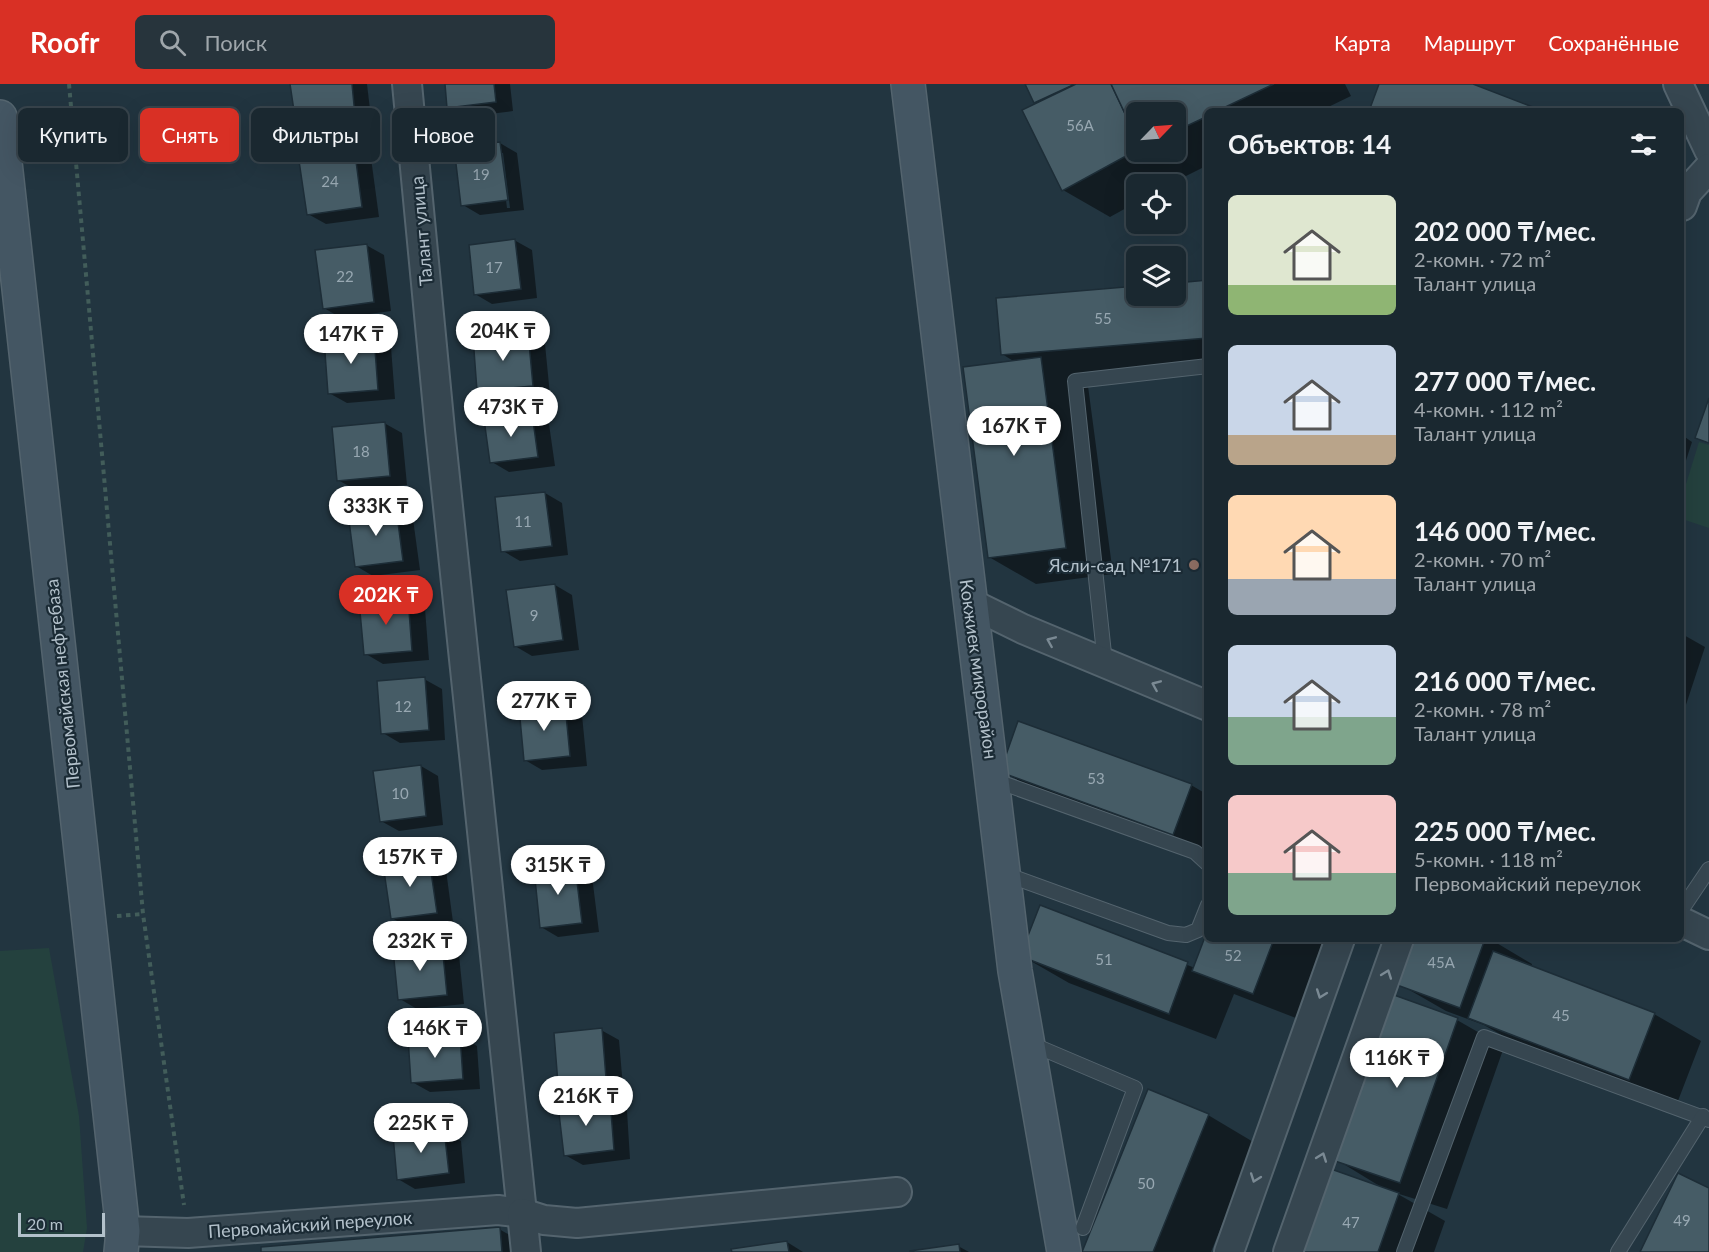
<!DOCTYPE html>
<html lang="ru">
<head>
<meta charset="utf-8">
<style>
	:root { --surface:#1a2830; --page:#27343c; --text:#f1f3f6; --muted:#9fa6ab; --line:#38444c; --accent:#d93025 }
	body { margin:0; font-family:Lato,sans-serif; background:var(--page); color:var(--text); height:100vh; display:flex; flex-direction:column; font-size:22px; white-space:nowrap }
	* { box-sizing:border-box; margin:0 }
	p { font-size:20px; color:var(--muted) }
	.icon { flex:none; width:33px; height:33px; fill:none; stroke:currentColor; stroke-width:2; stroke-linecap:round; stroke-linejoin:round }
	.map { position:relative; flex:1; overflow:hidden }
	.sheet { position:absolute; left:1204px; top:24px; width:480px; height:834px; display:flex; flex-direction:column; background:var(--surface); border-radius:9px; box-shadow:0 6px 24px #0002,0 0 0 2px var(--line) }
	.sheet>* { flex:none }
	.hud { position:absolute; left:18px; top:24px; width:570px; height:54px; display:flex; gap:12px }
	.needle { width:39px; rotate:65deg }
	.buttons { position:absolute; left:1126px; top:18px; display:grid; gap:12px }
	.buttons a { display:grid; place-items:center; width:60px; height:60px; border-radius:9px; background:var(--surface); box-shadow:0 6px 24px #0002,0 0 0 2px var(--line); font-size:30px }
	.scale { position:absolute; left:18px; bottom:15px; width:87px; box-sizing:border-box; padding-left:6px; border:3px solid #b3c1cb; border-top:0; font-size:16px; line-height:21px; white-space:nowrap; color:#b3c1cb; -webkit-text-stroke:4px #1b2b35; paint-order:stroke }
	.price { position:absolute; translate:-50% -51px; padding:0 14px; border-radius:21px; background:#fff; color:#222; font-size:20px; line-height:39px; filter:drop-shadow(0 2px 3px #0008) }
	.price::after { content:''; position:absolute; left:50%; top:36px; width:18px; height:14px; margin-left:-9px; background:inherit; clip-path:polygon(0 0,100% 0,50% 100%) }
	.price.on { background:var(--accent); color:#fff }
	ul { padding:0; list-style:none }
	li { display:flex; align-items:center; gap:18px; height:150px; padding:0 24px }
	li span { display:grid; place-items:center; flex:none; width:168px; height:120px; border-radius:9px; color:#555 }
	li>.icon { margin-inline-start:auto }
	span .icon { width:72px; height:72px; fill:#fffc; stroke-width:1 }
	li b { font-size:26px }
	h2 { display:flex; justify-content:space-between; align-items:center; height:72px; padding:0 24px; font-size:26px }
	.pill { padding:0 21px; border-radius:9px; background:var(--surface); box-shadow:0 6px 24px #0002,0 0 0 2px var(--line); font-size:21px; line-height:54px }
	.pill.on { background:var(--accent); color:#fff }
	header { display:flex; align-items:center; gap:36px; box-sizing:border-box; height:84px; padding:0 30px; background:var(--accent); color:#fff }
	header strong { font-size:28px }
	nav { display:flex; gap:33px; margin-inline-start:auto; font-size:21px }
	.search { width:420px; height:54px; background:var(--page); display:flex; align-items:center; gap:15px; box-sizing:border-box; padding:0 21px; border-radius:9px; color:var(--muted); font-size:22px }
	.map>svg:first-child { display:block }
</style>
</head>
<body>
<header>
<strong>Roofr</strong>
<div class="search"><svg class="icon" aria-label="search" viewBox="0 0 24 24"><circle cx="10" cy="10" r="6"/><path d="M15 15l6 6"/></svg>Поиск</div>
<nav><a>Карта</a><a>Маршрут</a><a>Сохранённые</a></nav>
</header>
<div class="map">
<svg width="1709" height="1168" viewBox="0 0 1709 1168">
	<rect width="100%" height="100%" fill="#223540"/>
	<g fill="#24413e">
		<polygon points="1699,358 1709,361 1709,444 1682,435 1682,413"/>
		<polygon points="49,864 79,1032 87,1144 83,1168 0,1168 0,867"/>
	</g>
	<g fill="#0007" fill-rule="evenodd">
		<polygon points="291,0 367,0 373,51 315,56 298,46"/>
		<polygon points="446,0 510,0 513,27 466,33 449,23"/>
		<path d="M1027,0H1345L1351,12L1320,27H1208V81L1170,100H1137V118L1110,133L1063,106L1038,19ZM1137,28H1176V68H1137Z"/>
		<path d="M500,59L517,69L524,126L480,131L463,121ZM500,69H503L510,124H507Z"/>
		<polygon points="353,64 371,74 379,133 326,140 308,130"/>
		<polygon points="514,156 532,166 537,214 492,220 475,210"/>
		<polygon points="366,161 384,171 391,227 341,234 324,224"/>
		<polygon points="1208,198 1208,284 1088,302 1113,490 1036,500 989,473 1015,278 1002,270 1137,203 1137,212 1176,212 1176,200"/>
		<polygon points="527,250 545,260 550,311 496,316 479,306"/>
		<polygon points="374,253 391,263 395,315 347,319 329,309"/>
		<polygon points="532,330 549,340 555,382 509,388 492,378"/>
		<polygon points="384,339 402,349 407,401 356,406 338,396"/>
		<polygon points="1682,351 1692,358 1682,389"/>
		<polygon points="545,409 562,419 568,471 520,477 503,467 496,414"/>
		<polygon points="396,425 413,435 420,486 373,492 356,482"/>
		<polygon points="555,501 572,511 579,566 532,572 515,562"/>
		<polygon points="407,515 425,525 429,576 383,580 366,570"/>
		<polygon points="1682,550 1705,563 1682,633"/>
		<polygon points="424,595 442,605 445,656 400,659 383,649"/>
		<polygon points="565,621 582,631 587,682 542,686 525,676"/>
		<polygon points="421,682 438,692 443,741 399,747 381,737"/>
		<polygon points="1002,687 1191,701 1208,711 1208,772 1049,714"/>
		<polygon points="429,776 446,786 453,838 409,844 392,834"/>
		<polygon points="575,782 592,792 599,848 558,853 541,843"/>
		<polygon points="1041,823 1195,884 1208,855 1331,855 1301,936 1234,910 1216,955 1069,899 1022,872"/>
		<polygon points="1415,855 1490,855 1532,880 1531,883 1654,930 1701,957 1676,1022 1517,960 1484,941 1446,927 1399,900"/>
		<polygon points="441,861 459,871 464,920 417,925 400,915"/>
		<polygon points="1457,936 1504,963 1447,1125 1396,1109 1445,1137 1434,1168 1304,1168 1386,1106 1337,1076"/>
		<polygon points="601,946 619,956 623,1003 577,1009 560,999"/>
		<polygon points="459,952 477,962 480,1005 430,1008 412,998"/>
		<polygon points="610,1017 627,1027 630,1075 583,1081 565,1071"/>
		<polygon points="1208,1031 1255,1059 1211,1168 1084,1168"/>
		<polygon points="443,1047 461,1057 465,1099 415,1105 398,1095"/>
		<polygon points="499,1145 540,1168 263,1168"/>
		<polygon points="787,1158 803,1168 733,1168"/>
		<polygon points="958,1162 969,1168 916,1168"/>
	</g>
	<g fill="#465c66" stroke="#1d2d37" stroke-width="1.5">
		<polygon points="290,0 352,0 356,42 297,47"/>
		<polygon points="445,0 494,0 496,18 447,24"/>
		<polygon points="1025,0 1075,0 1034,19"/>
		<polygon points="1076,0 1111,0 1137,55 1137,66 1062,107 1022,26"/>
		<polygon points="1111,0 1274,0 1217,27 1208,27 1208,32 1176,47 1176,28 1137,28 1137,55"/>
		<polygon points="1379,0 1473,0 1543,27 1369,27"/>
		<polygon points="500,58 508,116 461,122 454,63"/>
		<polygon points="354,62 362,123 307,131 298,70"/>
		<polygon points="515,155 521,205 474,211 469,161"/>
		<polygon points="367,160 374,218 323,225 315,166"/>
		<polygon points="1208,196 1208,254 1001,271 996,214 1137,202 1137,212 1176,212 1176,199"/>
		<polygon points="528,248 533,302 477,307 473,253"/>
		<polygon points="374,252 378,306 328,310 324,255"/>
		<polygon points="1041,273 1066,464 988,474 963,283"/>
		<polygon points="1709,314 1709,359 1695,354"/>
		<polygon points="532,329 538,373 490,379 484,335"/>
		<polygon points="385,338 390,392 337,397 332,343"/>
		<polygon points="545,408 552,462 501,468 495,413"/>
		<polygon points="396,423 403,477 355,483 348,429"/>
		<polygon points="555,500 563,556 514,563 506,506"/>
		<polygon points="408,513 412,567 364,571 359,517"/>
		<polygon points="425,593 429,646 381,650 377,597"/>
		<polygon points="565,620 570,672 524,677 519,624"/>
		<polygon points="1018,637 1192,700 1173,751 1000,688"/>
		<polygon points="421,681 426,732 380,738 373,687"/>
		<polygon points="429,774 437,829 391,835 383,780"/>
		<polygon points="575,781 582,839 540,844 534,785"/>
		<polygon points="1040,821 1188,878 1169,930 1020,872"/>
		<polygon points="1208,845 1208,855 1274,855 1253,910 1192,887"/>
		<polygon points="1414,855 1485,855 1460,924 1397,901"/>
		<polygon points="442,860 447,911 398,916 393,866"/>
		<polygon points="1493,867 1655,929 1629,996 1468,934"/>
		<polygon points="1394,911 1458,934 1400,1099 1335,1077"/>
		<polygon points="602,944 606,994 558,1000 554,949"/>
		<polygon points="460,951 463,995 411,999 408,954"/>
		<polygon points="1148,1005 1209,1030 1153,1168 1082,1168"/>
		<polygon points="610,1015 614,1066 564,1072 558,1021"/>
		<polygon points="444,1045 449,1089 397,1096 393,1051"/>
		<polygon points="1331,1085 1399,1109 1378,1168 1302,1168"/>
		<polygon points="1678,1089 1709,1104 1709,1168 1640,1168"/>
		<polygon points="500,1143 502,1168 261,1168 261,1163"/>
		<polygon points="787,1157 789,1168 732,1168 731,1165"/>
		<polygon points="959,1160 960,1168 910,1168 910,1167"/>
	</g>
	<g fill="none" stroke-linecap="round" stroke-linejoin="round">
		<g stroke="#54646e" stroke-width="16">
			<g id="lane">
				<polyline points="1105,579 1075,297 1208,282"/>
				<polyline points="994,696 1195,768 1208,780"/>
				<polyline points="1005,790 1168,849 1186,851 1198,846 1208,821"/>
				<polyline points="1682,825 1709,785"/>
				<polyline points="1029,959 1135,1004 1083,1144"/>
				<polyline points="1404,1168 1484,953 1709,1036"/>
				<polyline points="1618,1168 1703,1032"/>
			</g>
		</g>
		<g stroke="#54646e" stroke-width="32">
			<g id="street">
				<polyline points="1678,0 1709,66"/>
				<polyline points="1682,122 1687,108 1709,84"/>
				<polyline points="970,519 1023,545 1208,622"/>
				<polyline points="1682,838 1709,851"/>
				<polyline points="123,1147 188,1149 498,1126 522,1129 440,346 407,0"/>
				<polyline points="526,1168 522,1129 544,1136 577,1139 897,1108"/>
				<polyline points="1229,1168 1340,855"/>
				<polyline points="1288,1168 1399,855"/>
			</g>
		</g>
		<g stroke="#54646e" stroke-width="36">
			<g id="secondary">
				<polyline points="908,0 1015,887 1064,1168"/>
				<polyline points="0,33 123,1147 121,1168"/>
			</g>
		</g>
		<g stroke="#425d5a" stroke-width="4" stroke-dasharray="4.5 4.5" stroke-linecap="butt">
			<polyline points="69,0 143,830 184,1121"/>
			<polyline points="117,832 143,830"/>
		</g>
		<use href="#lane" stroke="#364650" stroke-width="14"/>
		<use href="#street" stroke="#364650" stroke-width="28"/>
		<use href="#secondary" stroke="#445663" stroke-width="33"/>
	</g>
	<defs><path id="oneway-chevron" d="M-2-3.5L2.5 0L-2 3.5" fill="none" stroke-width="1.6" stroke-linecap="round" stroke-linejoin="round" transform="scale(1.5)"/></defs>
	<g stroke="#7b8a94">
		<use href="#oneway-chevron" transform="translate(1051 557) rotate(-157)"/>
		<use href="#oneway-chevron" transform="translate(1156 601) rotate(-157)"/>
		<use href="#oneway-chevron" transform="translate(1387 890) rotate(-70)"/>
		<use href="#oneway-chevron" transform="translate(1321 910) rotate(110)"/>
		<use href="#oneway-chevron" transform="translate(1322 1073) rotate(-70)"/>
		<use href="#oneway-chevron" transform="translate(1255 1094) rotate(110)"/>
	</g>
	<circle fill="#8d6e63" stroke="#1b2b35" stroke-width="2" cx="1194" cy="481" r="6"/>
	<g text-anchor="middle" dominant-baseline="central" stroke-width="4.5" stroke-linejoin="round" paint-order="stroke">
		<g font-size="15" fill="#98a8b2">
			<text x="1080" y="41">56А</text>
			<text x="481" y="90">19</text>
			<text x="330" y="97">24</text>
			<text x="494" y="183">17</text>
			<text x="345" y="192">22</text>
			<text x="1103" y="234">55</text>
			<text x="361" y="367">18</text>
			<text x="523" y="437">11</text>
			<text x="534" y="531">9</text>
			<text x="403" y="622">12</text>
			<text x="1096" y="694">53</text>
			<text x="400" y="709">10</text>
			<text x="1233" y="871">52</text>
			<text x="1104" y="875">51</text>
			<text x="1441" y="878">45А</text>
			<text x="1561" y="931">45</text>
			<text x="1146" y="1099">50</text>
			<text x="1682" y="1136">49</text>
			<text x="1351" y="1138">47</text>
		</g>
		<g font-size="18" fill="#b3c1cb" stroke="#1b2b35">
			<text transform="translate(421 147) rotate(-95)">Талант улица</text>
			<text transform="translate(979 585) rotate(82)">Кокжиек микрорайон</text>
			<text transform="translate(62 600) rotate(-96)">Первомайская нефтебаза</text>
			<text transform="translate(310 1140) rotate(-4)">Первомайский переулок</text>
		</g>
		<g font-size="18" fill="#b3c1cb" stroke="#1b2b35" text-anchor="end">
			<text x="1182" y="481">Ясли-сад №171</text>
		</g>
	</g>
</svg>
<div class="buttons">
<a><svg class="needle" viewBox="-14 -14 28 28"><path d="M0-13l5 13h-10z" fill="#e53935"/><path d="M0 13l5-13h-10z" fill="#9fa6ab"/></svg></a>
<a><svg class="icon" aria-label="locate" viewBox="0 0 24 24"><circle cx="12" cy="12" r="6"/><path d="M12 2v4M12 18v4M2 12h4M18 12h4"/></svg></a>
<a><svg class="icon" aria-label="layers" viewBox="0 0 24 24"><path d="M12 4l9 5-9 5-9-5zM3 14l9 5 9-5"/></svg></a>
</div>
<div class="scale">20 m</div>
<b class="price" style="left:503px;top:278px">204K ₸</b>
<b class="price" style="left:351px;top:281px">147K ₸</b>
<b class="price" style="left:511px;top:354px">473K ₸</b>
<b class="price" style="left:1014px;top:373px">167K ₸</b>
<b class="price" style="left:376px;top:453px">333K ₸</b>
<b class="price on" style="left:386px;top:542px">202K ₸</b>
<b class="price" style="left:544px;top:648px">277K ₸</b>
<b class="price" style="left:410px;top:804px">157K ₸</b>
<b class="price" style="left:558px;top:812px">315K ₸</b>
<b class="price" style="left:420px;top:888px">232K ₸</b>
<b class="price" style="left:435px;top:975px">146K ₸</b>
<b class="price" style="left:1397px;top:1005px">116K ₸</b>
<b class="price" style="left:586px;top:1043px">216K ₸</b>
<b class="price" style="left:421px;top:1070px">225K ₸</b>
<div class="hud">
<a class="pill">Купить</a>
<a class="pill on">Снять</a>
<a class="pill">Фильтры</a>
<a class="pill">Новое</a>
</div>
<section class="sheet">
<h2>Объектов: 14<svg class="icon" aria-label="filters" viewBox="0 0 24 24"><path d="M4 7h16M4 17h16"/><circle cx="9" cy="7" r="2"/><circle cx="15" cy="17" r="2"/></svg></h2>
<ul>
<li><span style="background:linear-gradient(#dfe7d0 75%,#8fb573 0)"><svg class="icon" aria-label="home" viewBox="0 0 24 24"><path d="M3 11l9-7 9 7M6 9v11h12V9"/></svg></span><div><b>202 000 ₸/мес.</b><p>2-комн. · 72 m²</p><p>Талант улица</p></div></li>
<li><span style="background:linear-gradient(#c9d6e8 75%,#b9a48a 0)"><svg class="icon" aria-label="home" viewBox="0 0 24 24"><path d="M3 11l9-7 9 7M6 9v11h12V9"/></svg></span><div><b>277 000 ₸/мес.</b><p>4-комн. · 112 m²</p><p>Талант улица</p></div></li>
<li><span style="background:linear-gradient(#ffd9b3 70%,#9aa5b1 0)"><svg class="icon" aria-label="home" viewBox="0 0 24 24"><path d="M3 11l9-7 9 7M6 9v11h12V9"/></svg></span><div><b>146 000 ₸/мес.</b><p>2-комн. · 70 m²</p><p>Талант улица</p></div></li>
<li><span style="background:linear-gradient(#c9d6e8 60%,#7fa58c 0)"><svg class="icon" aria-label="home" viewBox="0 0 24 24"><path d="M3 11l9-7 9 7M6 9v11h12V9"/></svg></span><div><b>216 000 ₸/мес.</b><p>2-комн. · 78 m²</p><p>Талант улица</p></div></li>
<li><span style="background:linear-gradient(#f6c9c9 65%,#7fa58c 0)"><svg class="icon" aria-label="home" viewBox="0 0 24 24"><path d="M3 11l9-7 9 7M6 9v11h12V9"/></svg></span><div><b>225 000 ₸/мес.</b><p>5-комн. · 118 m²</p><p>Первомайский переулок</p></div></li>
</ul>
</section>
</div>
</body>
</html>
